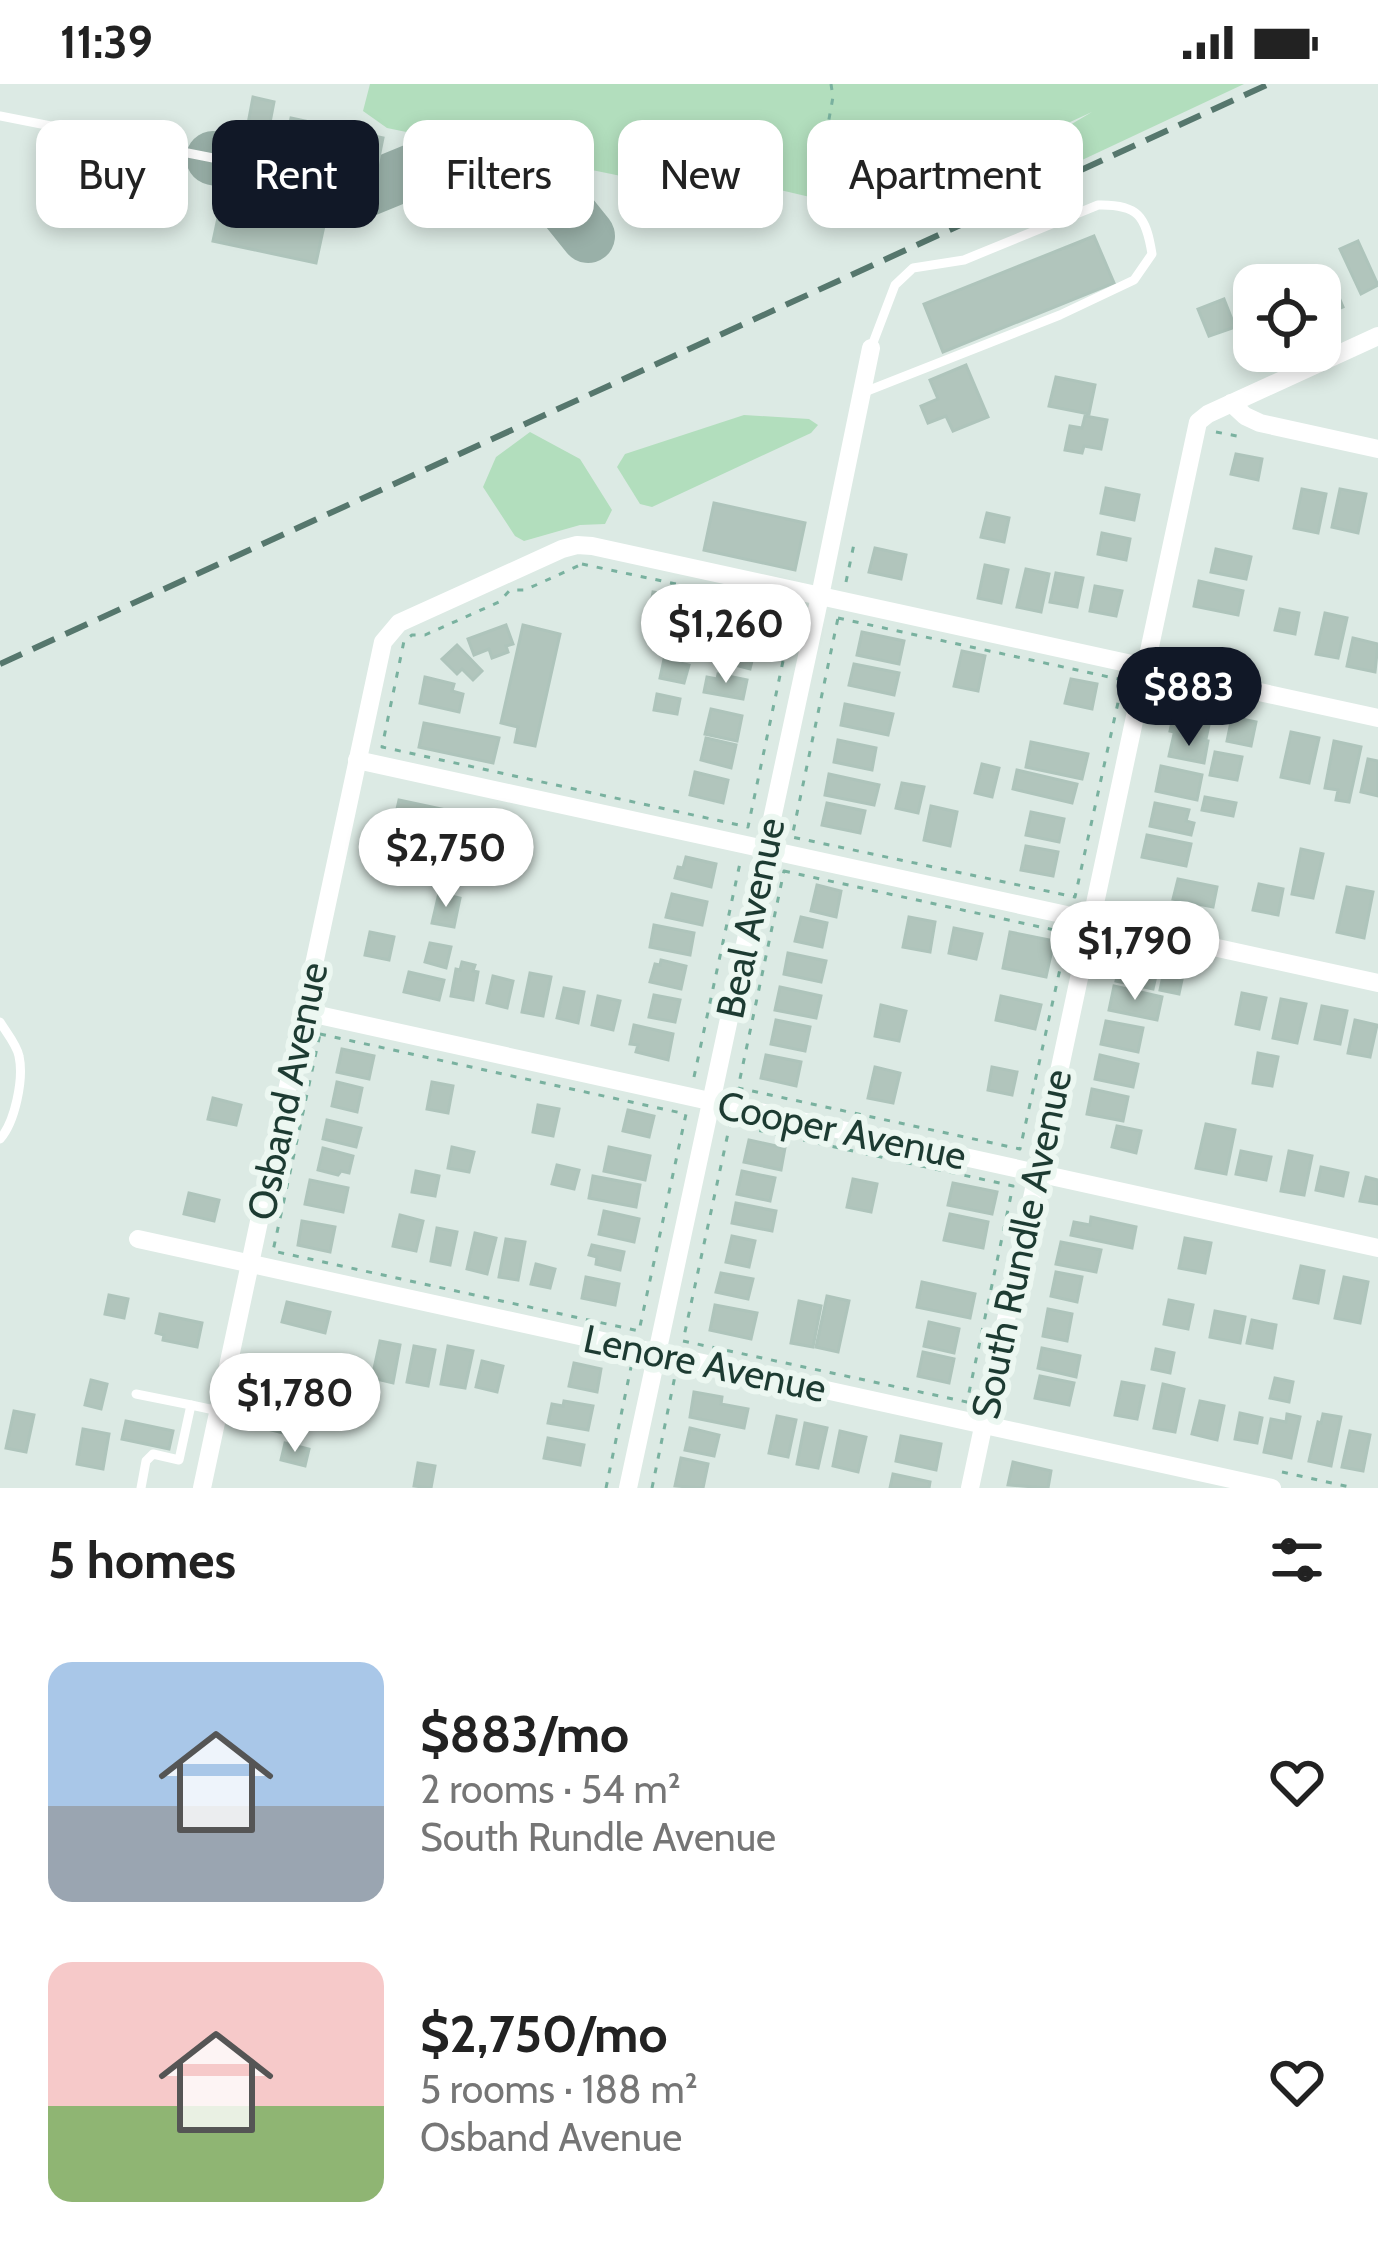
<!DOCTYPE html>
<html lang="en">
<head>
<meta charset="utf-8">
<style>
	:root { --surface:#fff; --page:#f6f6f6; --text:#222; --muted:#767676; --accent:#111827 }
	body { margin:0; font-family:Cabin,sans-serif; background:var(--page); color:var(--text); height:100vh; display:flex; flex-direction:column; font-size:45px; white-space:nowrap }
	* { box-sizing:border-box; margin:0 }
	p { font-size:39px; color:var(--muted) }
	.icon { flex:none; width:66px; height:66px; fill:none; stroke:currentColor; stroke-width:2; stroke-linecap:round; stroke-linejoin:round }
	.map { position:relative; height:1404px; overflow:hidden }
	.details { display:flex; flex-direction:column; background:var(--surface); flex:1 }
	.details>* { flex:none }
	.guide { position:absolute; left:36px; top:36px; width:1308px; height:108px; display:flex; gap:24px }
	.tools { position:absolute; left:1233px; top:180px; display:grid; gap:24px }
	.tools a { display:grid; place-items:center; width:108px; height:108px; border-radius:24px; background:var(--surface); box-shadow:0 6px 18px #0003; font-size:60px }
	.price { position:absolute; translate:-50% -102px; padding:0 27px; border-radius:42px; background:#fff; color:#222; font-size:39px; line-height:78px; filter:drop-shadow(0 3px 6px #0008) }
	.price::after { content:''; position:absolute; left:50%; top:72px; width:36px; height:27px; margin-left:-18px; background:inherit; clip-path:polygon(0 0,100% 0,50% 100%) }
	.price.current { background:var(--accent); color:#fff }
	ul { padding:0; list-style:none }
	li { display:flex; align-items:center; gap:36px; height:300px; padding:0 48px }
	li span { display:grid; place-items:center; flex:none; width:336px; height:240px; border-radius:24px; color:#555 }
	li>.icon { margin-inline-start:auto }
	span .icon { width:144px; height:144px; fill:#fffc; stroke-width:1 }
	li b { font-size:51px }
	h2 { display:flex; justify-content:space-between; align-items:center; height:144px; padding:0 48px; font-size:51px }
	.pill { padding:0 42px; border-radius:24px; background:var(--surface); box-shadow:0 6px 18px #0003; font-size:42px; line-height:108px }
	.pill.current { background:var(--accent); color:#fff }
	.status { display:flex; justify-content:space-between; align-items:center; height:84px; padding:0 60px; background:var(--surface); direction:ltr }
	.status svg { height:33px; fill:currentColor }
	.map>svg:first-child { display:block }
</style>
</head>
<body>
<div class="status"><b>11:39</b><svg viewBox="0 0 49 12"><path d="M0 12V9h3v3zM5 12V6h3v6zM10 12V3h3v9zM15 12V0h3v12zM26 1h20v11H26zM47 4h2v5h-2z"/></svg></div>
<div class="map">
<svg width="1378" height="1404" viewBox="0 0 1378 1404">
	<rect width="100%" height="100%" fill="#dceae4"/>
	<g fill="#b2debd">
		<polygon points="370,0 1244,0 999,115 980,94 1092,28 874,128 738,96 694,107 387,44 363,27"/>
		<polygon points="744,331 809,335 818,341 811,349 652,423 640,420 617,383 625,370"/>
		<polygon points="530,348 580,375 612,426 605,440 580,441 524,457 515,452 483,403 496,373"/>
	</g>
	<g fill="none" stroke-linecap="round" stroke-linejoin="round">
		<polyline stroke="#99b0a8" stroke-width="54" points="213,74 366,106 427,81 474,74 533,90 555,111 588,152"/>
	</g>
	<g fill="#b1c5bc" stroke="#aec4bb" stroke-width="3">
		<polygon points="253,13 274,18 268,49 247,45"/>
		<polygon points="291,34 383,54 375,93 283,73"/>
		<polygon points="224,106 327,128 316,179 213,157"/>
		<polygon points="1094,152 1114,199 943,268 924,220"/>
		<polygon points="1358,157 1378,201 1361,210 1340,165"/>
		<polygon points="1328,187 1343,223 1326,230 1320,217 1320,201 1313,201 1311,194"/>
		<polygon points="1224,215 1235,243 1209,252 1198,225"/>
		<polygon points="966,281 988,333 953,347 946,332 928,339 921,322 938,315 930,296"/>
		<polygon points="1056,293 1095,301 1089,330 1049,322"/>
		<polygon points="1085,332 1107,336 1101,365 1084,362 1082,369 1065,366 1070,342 1082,344"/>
		<polygon points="1236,370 1262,375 1258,396 1231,390"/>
		<polygon points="1106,404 1139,411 1134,436 1101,429"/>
		<polygon points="1302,405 1326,410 1318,449 1294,444"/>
		<polygon points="1340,405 1366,410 1358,449 1332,443"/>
		<polygon points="714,419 805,439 795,486 704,466"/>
		<polygon points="987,429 1009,434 1004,458 981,453"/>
		<polygon points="1102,449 1130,455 1126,476 1098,470"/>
		<polygon points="875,464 906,471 901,495 869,488"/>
		<polygon points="1216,465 1251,473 1246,495 1211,488"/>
		<polygon points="985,481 1008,486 1001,519 978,514"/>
		<polygon points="1026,485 1049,490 1041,528 1017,523"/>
		<polygon points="1056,489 1083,494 1077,523 1050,518"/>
		<polygon points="1199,497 1243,507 1238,531 1194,522"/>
		<polygon points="1095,502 1122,507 1116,532 1090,527"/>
		<polygon points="653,508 674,511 670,541 648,537"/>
		<polygon points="736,519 752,523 751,529 763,531 759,549 731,543"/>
		<polygon points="1280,525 1299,529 1295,550 1275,546"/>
		<polygon points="1325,529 1347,534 1338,574 1316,570"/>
		<polygon points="506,541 513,560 506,562 508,568 492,574 489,565 474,571 468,555"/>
		<polygon points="523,541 560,550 535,662 515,658 518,643 501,639"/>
		<polygon points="862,548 904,557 899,580 857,571"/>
		<polygon points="725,553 756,561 750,585 719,577"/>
		<polygon points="1353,554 1378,560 1375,588 1347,582"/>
		<polygon points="457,561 482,587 473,596 462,585 457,590 442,575"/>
		<polygon points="962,567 985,572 978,607 954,602"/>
		<polygon points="664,575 689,581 684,599 660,594"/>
		<polygon points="854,580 899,589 894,611 849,601"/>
		<polygon points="718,590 747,596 743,615 704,608 707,593 717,595"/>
		<polygon points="425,593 454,600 452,607 463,610 459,628 420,619"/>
		<polygon points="1071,595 1097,600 1092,625 1065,619"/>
		<polygon points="657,610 680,615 677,630 654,626"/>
		<polygon points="1176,619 1212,627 1206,655 1170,647"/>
		<polygon points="845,620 893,630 888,651 841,641"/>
		<polygon points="711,625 742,632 737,657 705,650"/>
		<polygon points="1232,633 1256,638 1251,662 1227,657"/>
		<polygon points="424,639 499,654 493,679 419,663"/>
		<polygon points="1291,648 1319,654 1309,699 1281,693"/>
		<polygon points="1174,650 1208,657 1204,679 1169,672"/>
		<polygon points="706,654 736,661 731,684 701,676"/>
		<polygon points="838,656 876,664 872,686 834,678"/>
		<polygon points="1334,657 1361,663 1349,718 1336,716 1338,706 1325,704"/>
		<polygon points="1031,658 1088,670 1082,695 1026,683"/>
		<polygon points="1215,668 1242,673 1237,696 1210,691"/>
		<polygon points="1368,675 1378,677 1378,712 1361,708"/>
		<polygon points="982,680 999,684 992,713 975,709"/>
		<polygon points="1161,682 1202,691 1197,716 1156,707"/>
		<polygon points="1017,686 1077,700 1072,719 1013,705"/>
		<polygon points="695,688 728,696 723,719 690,711"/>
		<polygon points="829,690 879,701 874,721 825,711"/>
		<polygon points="902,699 924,703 918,729 896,724"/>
		<polygon points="1205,713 1236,719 1233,732 1202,726"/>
		<polygon points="399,716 469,731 460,776 437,771 442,748 394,738"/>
		<polygon points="827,719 865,727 860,749 822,741"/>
		<polygon points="1155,719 1189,726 1186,737 1194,739 1191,751 1150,742"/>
		<polygon points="931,722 957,728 950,762 924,756"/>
		<polygon points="1031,728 1064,735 1059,758 1026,751"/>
		<polygon points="1147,751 1191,760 1186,782 1142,773"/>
		<polygon points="1026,762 1058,768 1053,792 1021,786"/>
		<polygon points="1301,765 1323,770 1313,814 1292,810"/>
		<polygon points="686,773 716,780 711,803 675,794 678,783 683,784"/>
		<polygon points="1178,795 1217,803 1213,823 1173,815"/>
		<polygon points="1259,800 1283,805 1278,831 1253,826"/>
		<polygon points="817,801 841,807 836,833 811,827"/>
		<polygon points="1347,803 1373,808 1364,854 1337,848"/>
		<polygon points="439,809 460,814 454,843 432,839"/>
		<polygon points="672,810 707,818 702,841 666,833"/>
		<polygon points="801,833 827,839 822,863 795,857"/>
		<polygon points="909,833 935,838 930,868 903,863"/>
		<polygon points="654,841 694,849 690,871 650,863"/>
		<polygon points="954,844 982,850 976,875 949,869"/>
		<polygon points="370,848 394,853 389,876 365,871"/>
		<polygon points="1010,848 1054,857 1046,893 1003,884"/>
		<polygon points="430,859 451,863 446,884 425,878"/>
		<polygon points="788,869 826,877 821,898 784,890"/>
		<polygon points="661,876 686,882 681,905 650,898 655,880 660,881"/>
		<polygon points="1121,876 1158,883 1153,905 1116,897"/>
		<polygon points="462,878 475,881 473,887 478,888 473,916 451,912 456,885 460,886"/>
		<polygon points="1164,887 1183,891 1179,910 1160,906"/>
		<polygon points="409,888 444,896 439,916 404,908"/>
		<polygon points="530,889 551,893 543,932 522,928"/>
		<polygon points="493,892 513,897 507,924 487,919"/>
		<polygon points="1114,902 1162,913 1157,936 1109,926"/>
		<polygon points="780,903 821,912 816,934 775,926"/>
		<polygon points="564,904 584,908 578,939 557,934"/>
		<polygon points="1242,909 1266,914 1259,945 1236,940"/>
		<polygon points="654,911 680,916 675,938 649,933"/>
		<polygon points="598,912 620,917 613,946 592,941"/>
		<polygon points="1001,912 1041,921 1035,945 996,936"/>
		<polygon points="1281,915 1306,920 1297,959 1273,954"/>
		<polygon points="881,921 906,927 899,957 875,952"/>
		<polygon points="1322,922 1347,927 1340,960 1315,955"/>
		<polygon points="776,936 810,943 805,967 771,960"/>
		<polygon points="1355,936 1377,941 1370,973 1348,969"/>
		<polygon points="1106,937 1143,944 1138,968 1101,960"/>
		<polygon points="634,941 673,950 668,976 636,968 638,961 630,960"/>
		<polygon points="342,965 374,972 369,995 337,988"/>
		<polygon points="1258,969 1278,973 1272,1002 1253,999"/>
		<polygon points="766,971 801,978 796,1002 761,994"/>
		<polygon points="1100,971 1138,980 1133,1003 1095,995"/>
		<polygon points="875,983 900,989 893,1019 868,1014"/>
		<polygon points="992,983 1017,988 1012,1011 988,1006"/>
		<polygon points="337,998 362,1004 357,1028 332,1022"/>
		<polygon points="432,998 453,1002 448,1029 427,1025"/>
		<polygon points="1092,1005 1128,1013 1123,1037 1087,1030"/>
		<polygon points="213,1014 241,1021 236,1041 208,1035"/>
		<polygon points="538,1021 559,1025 553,1052 533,1048"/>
		<polygon points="628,1026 654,1032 649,1053 623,1047"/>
		<polygon points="327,1036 361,1044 356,1063 323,1055"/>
		<polygon points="1206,1040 1235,1046 1226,1090 1196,1084"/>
		<polygon points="1117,1042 1141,1047 1136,1069 1112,1063"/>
		<polygon points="749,1056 785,1064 781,1086 744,1078"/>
		<polygon points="452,1063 474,1068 469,1088 448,1084"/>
		<polygon points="609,1063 650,1072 645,1096 604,1087"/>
		<polygon points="323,1064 353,1072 349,1089 341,1087 338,1091 318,1086"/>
		<polygon points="1241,1067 1271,1073 1266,1096 1236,1090"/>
		<polygon points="1289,1067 1312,1072 1304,1111 1281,1107"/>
		<polygon points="557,1081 579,1086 574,1105 552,1100"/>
		<polygon points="1321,1083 1348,1089 1343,1112 1316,1106"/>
		<polygon points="416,1087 439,1092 435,1112 412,1108"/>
		<polygon points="742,1087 775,1094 770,1117 737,1110"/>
		<polygon points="593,1092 640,1101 636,1123 589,1114"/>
		<polygon points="1366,1093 1378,1096 1378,1120 1360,1117"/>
		<polygon points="853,1095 877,1100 871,1128 847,1123"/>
		<polygon points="310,1096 348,1104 343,1128 305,1120"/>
		<polygon points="953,1099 997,1108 992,1130 948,1121"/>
		<polygon points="189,1109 219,1116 214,1137 184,1130"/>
		<polygon points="736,1119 776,1127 772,1147 732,1139"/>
		<polygon points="604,1127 639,1135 634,1158 599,1150"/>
		<polygon points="950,1130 988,1138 983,1164 944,1156"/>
		<polygon points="400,1131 423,1137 416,1167 393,1162"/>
		<polygon points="1091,1133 1136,1143 1132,1164 1071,1151 1074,1138 1090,1141"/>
		<polygon points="302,1137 335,1143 330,1168 298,1161"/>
		<polygon points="437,1144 457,1148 450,1181 431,1177"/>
		<polygon points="475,1149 496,1154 487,1190 467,1185"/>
		<polygon points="732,1152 755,1157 749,1183 726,1178"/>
		<polygon points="1185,1154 1211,1159 1205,1189 1179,1184"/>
		<polygon points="506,1155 525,1158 518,1196 499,1193"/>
		<polygon points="1061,1158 1101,1166 1096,1188 1056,1180"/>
		<polygon points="592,1161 624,1168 620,1186 596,1180 597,1173 589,1171"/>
		<polygon points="536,1180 555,1185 550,1204 531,1200"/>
		<polygon points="1301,1182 1324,1187 1318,1219 1294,1214"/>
		<polygon points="1056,1188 1082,1193 1077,1218 1051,1212"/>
		<polygon points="721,1189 753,1195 748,1215 716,1208"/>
		<polygon points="586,1193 619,1200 615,1221 582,1214"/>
		<polygon points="1344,1193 1368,1198 1360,1239 1335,1234"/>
		<polygon points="922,1198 975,1210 970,1234 917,1223"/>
		<polygon points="109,1211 128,1215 124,1234 105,1230"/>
		<polygon points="827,1212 849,1217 838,1268 816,1263"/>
		<polygon points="1169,1216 1193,1221 1188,1245 1164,1240"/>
		<polygon points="799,1217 821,1222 813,1263 791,1259"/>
		<polygon points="287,1218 330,1228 325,1249 282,1238"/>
		<polygon points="715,1221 757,1229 751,1255 710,1246"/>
		<polygon points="1048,1225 1072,1230 1067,1257 1043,1252"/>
		<polygon points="1215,1227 1245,1233 1240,1259 1210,1253"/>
		<polygon points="160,1230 202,1239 197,1263 163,1256 164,1251 156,1249"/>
		<polygon points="1252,1236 1276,1241 1272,1264 1247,1259"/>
		<polygon points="929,1238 959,1245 954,1269 924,1262"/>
		<polygon points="380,1257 400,1261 393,1299 372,1294"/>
		<polygon points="414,1262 435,1266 428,1302 407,1298"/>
		<polygon points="448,1262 473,1267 465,1304 441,1300"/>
		<polygon points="1042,1264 1080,1272 1076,1293 1038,1284"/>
		<polygon points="1156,1265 1174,1269 1170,1289 1152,1285"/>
		<polygon points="923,1268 954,1275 949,1299 918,1292"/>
		<polygon points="482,1277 503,1282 497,1308 476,1303"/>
		<polygon points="574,1279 601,1285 597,1308 569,1302"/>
		<polygon points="273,1282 307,1289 303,1307 269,1300"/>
		<polygon points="1040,1292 1074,1299 1069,1321 1035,1314"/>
		<polygon points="1275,1294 1293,1298 1289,1318 1270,1314"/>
		<polygon points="91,1296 107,1300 101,1325 85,1321"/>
		<polygon points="1122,1298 1144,1302 1137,1335 1115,1331"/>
		<polygon points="1163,1300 1184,1305 1175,1348 1154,1344"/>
		<polygon points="694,1308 722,1313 721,1320 748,1325 744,1344 690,1333"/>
		<polygon points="564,1317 593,1322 588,1346 548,1339 552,1320 563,1322"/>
		<polygon points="1200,1317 1224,1322 1217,1356 1192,1350"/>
		<polygon points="264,1322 293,1329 287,1350 259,1343"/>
		<polygon points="14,1327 34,1331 26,1368 6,1364"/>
		<polygon points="1240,1329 1262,1334 1257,1359 1235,1355"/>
		<polygon points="1287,1330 1300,1333 1291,1374 1264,1368 1271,1335 1286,1338"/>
		<polygon points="1323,1330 1341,1333 1331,1382 1309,1377 1318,1338 1321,1339"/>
		<polygon points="777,1332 796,1336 788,1373 769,1369"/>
		<polygon points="126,1337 173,1347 169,1365 122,1355"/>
		<polygon points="805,1339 827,1344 818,1384 797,1380"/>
		<polygon points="690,1344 719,1351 714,1372 685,1366"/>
		<polygon points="83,1345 109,1350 103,1385 77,1380"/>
		<polygon points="840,1347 866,1353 858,1388 833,1382"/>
		<polygon points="1350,1347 1370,1351 1363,1387 1342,1383"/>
		<polygon points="901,1352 941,1360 936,1386 896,1377"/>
		<polygon points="548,1354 584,1361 580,1381 544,1374"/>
		<polygon points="285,1359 309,1365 305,1382 281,1376"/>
		<polygon points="681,1374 708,1380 703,1404 675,1402"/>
		<polygon points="1013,1378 1051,1387 1048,1404 1008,1401"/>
		<polygon points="418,1379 435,1382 431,1404 414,1402"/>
		<polygon points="893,1390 930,1398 929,1404 890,1404"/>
	</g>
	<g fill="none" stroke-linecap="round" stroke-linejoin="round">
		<g stroke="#79b19f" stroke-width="3" stroke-dasharray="6 9" stroke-linecap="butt">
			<polyline points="831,0 833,13 825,57 885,103 918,139"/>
			<polyline points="1216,348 1242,353"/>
			<polygon points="582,480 794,525 748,743 382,663 404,557 412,551 425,551 499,518 510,506 525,506"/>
			<polyline points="846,498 854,460"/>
			<polygon points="838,534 1123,596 1075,813 792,753"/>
			<polygon points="784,787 1068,849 1020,1065 738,1004"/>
			<polygon points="320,950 686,1030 639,1247 273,1167"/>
			<polyline points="694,993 740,779"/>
			<polygon points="730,1040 1013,1102 967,1318 683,1257"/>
			<polyline points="1282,1388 1354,1404"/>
			<polyline points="606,1404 631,1283"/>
			<polyline points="652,1404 675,1292"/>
		</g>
		<g stroke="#fff" stroke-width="9">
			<polyline points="0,32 213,74"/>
			<path d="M862,309L1060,231L1134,196L1152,170C1146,132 1138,120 1098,121L964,176L913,184L895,201L871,264"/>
			<path d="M0,938C6,948 17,961 19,972C24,995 15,1038 0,1055"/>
			<polyline points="136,1310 191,1321"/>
			<polyline points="141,1404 146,1377 153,1370 179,1376 191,1321 219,1327"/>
		</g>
		<g stroke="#fff" stroke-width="18">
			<polyline points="1231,319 1245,332 1260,339 1378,365"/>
			<polyline points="357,676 1378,899"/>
			<polyline points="305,928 1378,1164"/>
			<polyline points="138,1155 1272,1404"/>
			<polyline points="202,1404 383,558 399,539 562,465 577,461 592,462 1378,634"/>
			<polyline points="628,1404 820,512 871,264"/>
			<polyline points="970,1404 1198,338 1208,330 1378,252"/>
		</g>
		<polyline stroke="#56776d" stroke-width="6" stroke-dasharray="24 12" stroke-linecap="butt" points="0,580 1269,0"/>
	</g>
	<g text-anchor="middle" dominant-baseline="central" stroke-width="12" stroke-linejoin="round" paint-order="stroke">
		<g font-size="39" fill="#1d3b32" stroke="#ecf7f1">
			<text transform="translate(750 834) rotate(-78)">Beal Avenue</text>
			<text transform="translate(287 1007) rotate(-78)">Osband Avenue</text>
			<text transform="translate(842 1046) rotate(12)">Cooper Avenue</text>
			<text transform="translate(1021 1160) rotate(-78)">South Rundle Avenue</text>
			<text transform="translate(705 1279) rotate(12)">Lenore Avenue</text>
		</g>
	</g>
</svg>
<div class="tools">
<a><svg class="icon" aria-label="locate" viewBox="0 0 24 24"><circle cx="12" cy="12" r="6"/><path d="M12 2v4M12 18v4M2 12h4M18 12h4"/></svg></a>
</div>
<b class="price" style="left:726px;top:602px">$1,260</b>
<b class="price current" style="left:1189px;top:665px">$883</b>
<b class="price" style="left:446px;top:826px">$2,750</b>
<b class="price" style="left:1135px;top:919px">$1,790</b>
<b class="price" style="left:295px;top:1371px">$1,780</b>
<div class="guide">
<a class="pill">Buy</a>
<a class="pill current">Rent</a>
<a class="pill">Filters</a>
<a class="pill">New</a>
<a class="pill">Apartment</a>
</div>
</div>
<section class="details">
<h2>5 homes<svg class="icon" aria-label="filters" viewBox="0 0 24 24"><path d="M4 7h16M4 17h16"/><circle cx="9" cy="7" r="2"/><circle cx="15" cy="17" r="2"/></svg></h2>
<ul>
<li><span style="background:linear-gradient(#a9c7e8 60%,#9aa5b1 0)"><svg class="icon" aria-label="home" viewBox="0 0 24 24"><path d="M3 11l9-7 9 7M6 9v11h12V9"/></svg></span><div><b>$883/mo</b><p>2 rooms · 54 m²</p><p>South Rundle Avenue</p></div><svg class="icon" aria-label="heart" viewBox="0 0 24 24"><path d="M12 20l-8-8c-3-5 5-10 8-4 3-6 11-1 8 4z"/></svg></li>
<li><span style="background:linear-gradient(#f6c9c9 60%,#8fb573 0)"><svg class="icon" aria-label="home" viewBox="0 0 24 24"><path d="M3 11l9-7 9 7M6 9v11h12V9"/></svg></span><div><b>$2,750/mo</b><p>5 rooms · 188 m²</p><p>Osband Avenue</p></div><svg class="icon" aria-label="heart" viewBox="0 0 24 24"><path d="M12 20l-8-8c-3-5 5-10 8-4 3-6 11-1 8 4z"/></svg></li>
</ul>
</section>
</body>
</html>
